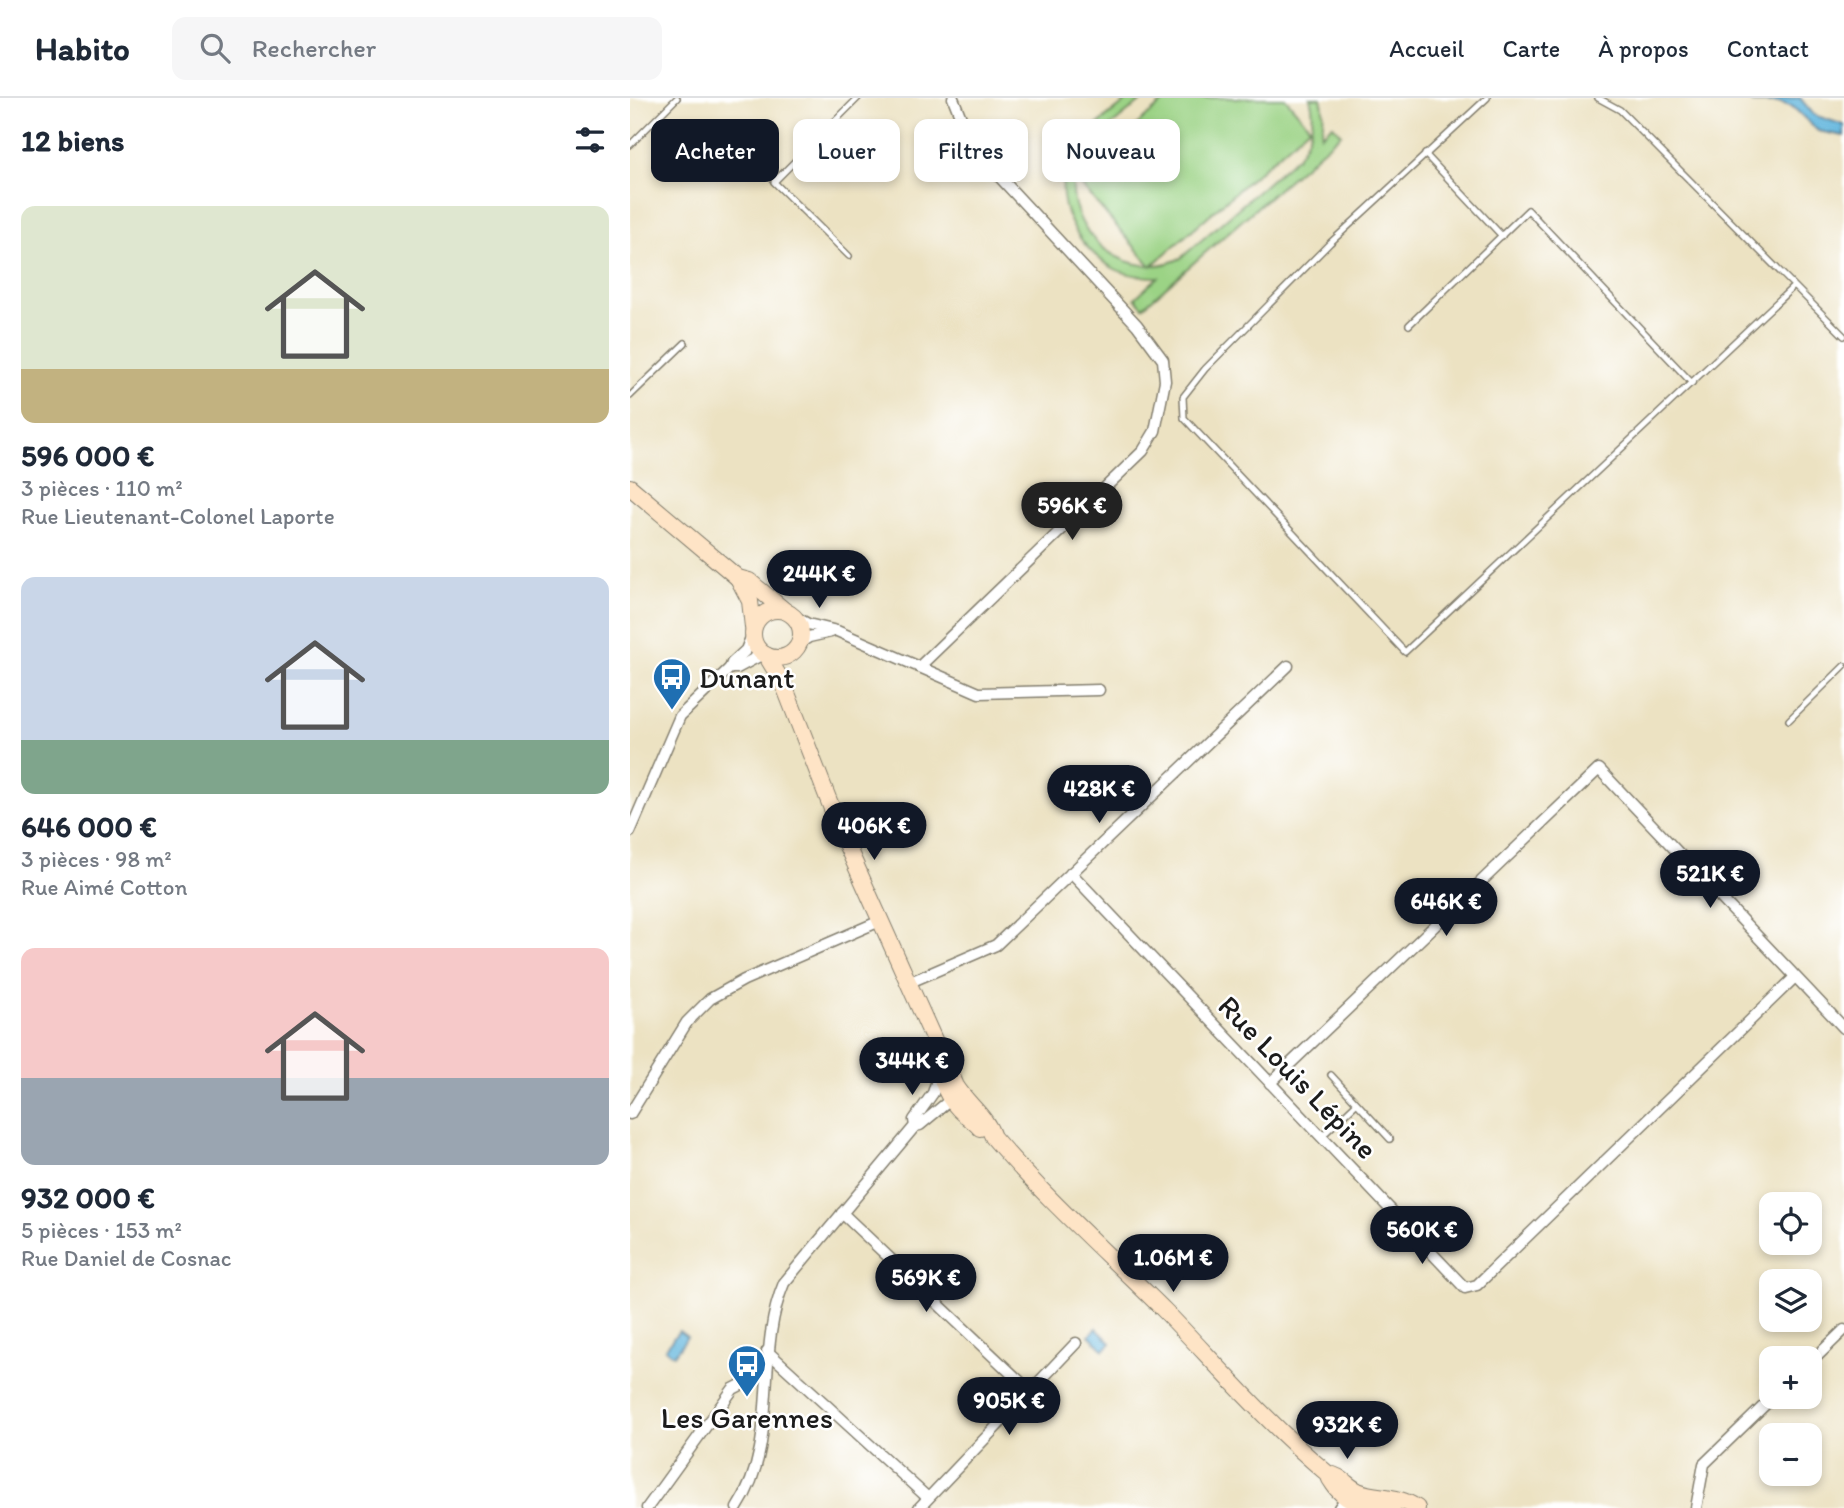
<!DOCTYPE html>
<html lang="fr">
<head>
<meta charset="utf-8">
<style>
	:root { --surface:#fff; --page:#f6f6f7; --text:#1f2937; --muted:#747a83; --line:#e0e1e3; --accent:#111827 }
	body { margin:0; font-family:Itim,sans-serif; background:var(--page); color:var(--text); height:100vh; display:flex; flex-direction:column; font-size:26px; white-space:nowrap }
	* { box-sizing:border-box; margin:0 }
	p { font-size:23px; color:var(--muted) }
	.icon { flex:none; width:38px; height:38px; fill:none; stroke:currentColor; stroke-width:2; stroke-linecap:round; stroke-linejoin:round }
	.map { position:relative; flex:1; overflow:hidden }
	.panel { display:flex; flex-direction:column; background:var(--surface); width:630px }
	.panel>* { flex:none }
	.hud { position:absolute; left:21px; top:21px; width:665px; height:63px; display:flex; gap:14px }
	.controls { position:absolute; left:1129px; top:1094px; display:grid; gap:14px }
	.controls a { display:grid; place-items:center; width:63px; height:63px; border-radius:14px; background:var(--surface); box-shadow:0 4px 10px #0003; font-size:35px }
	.price { position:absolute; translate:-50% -60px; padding:0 16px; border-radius:24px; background:var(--accent); color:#fff; font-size:23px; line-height:46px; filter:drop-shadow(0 2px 4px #0008) }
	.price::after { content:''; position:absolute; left:50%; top:42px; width:21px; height:16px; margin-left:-10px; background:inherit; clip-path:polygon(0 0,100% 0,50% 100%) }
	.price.active { background:#222; color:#fff }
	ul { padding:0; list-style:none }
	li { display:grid; align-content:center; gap:14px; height:371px; padding:0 21px }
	li span { display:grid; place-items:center; height:217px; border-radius:14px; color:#555 }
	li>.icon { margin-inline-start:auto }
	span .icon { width:126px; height:126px; fill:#fffc; stroke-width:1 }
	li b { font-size:30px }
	h2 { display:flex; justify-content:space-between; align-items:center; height:84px; padding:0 21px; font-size:30px }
	.tag { padding:0 24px; border-radius:14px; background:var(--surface); box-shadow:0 4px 10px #0003; font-size:24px; line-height:63px }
	.tag.active { background:var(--accent); color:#fff }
	header { display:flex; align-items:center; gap:42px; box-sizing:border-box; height:98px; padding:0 35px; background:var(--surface); border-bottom:2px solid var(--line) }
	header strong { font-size:33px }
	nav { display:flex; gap:38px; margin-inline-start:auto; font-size:24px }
	.search { width:490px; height:63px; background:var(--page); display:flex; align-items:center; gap:18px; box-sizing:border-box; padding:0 24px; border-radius:14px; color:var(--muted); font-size:26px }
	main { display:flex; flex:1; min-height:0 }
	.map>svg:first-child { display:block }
</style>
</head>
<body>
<header>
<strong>Habito</strong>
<div class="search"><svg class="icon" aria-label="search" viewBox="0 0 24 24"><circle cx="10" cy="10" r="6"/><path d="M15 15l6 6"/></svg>Rechercher</div>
<nav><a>Accueil</a><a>Carte</a><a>À propos</a><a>Contact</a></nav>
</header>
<main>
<section class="panel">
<h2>12 biens<svg class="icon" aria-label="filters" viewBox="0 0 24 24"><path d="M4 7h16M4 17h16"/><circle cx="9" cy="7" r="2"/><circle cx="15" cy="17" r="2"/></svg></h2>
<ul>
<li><span style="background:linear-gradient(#dfe7d0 75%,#c2b280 0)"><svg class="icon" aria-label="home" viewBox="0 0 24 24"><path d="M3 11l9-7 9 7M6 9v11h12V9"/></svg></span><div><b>596 000 €</b><p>3 pièces · 110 m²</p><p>Rue Lieutenant-Colonel Laporte</p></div></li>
<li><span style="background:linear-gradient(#c9d6e8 75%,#7fa58c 0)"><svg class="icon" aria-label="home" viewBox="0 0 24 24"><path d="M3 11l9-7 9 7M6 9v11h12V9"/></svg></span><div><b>646 000 €</b><p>3 pièces · 98 m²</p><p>Rue Aimé Cotton</p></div></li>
<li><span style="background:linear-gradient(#f6c9c9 60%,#9aa5b1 0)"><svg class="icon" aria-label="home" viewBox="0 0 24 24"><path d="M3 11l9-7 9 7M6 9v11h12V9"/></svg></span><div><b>932 000 €</b><p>5 pièces · 153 m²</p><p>Rue Daniel de Cosnac</p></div></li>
</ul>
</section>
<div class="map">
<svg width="1214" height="1410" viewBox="0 0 1214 1410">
	<rect width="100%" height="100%" fill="#fff"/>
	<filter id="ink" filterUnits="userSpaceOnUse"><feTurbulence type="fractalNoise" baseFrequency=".0143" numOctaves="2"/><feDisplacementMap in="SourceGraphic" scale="14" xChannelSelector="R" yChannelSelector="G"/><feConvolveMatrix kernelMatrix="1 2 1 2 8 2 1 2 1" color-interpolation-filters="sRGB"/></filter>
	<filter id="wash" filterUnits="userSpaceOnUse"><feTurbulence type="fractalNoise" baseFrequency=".00686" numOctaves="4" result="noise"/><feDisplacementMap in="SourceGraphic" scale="28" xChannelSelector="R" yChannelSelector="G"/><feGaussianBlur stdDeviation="1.57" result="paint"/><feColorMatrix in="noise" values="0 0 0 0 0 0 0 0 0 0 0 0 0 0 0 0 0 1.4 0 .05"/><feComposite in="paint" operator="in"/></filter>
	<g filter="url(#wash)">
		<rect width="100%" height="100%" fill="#ece2c2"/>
		<g fill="#9bd385" stroke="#5c7850" stroke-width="2">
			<path d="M500,0H515C496,16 460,41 449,63C422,121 490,190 551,160L667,59C680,41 687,22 680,0H691C695,13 694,24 691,37L703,27L711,36L513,209L505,200L528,179C512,179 495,177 481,169C448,148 422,106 437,67C447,38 478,19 500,0Z"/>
			<polygon points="538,0 655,0 680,29 521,168 445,80"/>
		</g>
		<g fill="#61b5dd" stroke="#3e687c" stroke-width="2">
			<polygon points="1116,0 1170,0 1184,17 1214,27 1214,38 1188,33 1163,9 1151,5 1123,5"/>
			<polygon points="466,1230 481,1245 474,1252 459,1237"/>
			<polygon points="49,1233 57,1239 44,1257 35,1251"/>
		</g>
	</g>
	<g filter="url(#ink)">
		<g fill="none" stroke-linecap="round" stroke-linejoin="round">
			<g stroke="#847f6f" stroke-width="8">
				<g id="lane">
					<polyline points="857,0 700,145 575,271 553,299 554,320 775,554 1163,189"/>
					<polyline points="968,0 990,12 1214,238"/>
					<polyline points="0,47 47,0"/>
					<polyline points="795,56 872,138"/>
					<polyline points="219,158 144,84 228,0"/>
					<polyline points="779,227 898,112 1062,285"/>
					<polyline points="0,298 55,245"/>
					<polyline points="1159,622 1214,568"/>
					<polyline points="701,977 760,1041"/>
					<polyline points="691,1039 726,1006"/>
				</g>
			</g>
			<g stroke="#847f6f" stroke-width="13">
				<g id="street">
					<polyline points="162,517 178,526 207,533 349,595 469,592"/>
					<polyline points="168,546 179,539 201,534"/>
					<polyline points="289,569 513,353 525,333 535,283 533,262 507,227 352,60 331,20 323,0"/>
					<polyline points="100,570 107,570 133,556"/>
					<polyline points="0,734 50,618 100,570 102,565 116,552 122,537"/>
					<polyline points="441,775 835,1190 847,1187 1165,879"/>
					<polyline points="278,885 366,847 658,568"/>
					<polyline points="640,985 969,671 1214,930"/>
					<polyline points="0,1016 57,924 80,901 114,882 250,823"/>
					<polyline points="285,1028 284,1022 303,995 309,975"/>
					<polyline points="212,1115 401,1294"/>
					<polyline points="137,1253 298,1400"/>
					<polyline points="1180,1265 1214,1232"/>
					<polyline points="17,1410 103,1291 136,1274"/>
					<path d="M107,1410C151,1344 124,1256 154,1185L285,1028L290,1027L325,998"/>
					<polyline points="289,1410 446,1245"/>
					<polyline points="709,1410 715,1402"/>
					<polyline points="1066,1410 1074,1366 1144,1298"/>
				</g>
			</g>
			<g stroke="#847f6f" stroke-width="18">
				<g id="secondary">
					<polyline points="0,389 108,480 119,483 155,513"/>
					<polyline points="108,480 120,503 123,529"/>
					<circle cx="147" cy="536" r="24"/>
					<path d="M136,557L153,585L213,739L309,953C324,966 318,974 326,988C338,1007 356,1018 363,1039C417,1102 478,1156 536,1214C589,1269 639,1327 698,1376C700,1383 703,1385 707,1391C724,1410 737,1407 762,1410"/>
					<path d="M309,953C308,974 314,996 329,1011C336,1018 344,1023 350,1030"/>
					<path d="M698,1376C711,1377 717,1388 728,1393C747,1401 766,1396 787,1410"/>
				</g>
			</g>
			<use href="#lane" stroke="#fff" stroke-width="5"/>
			<use href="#street" stroke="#fff" stroke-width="10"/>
			<use href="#secondary" stroke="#fee4c6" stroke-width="16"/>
		</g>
	</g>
	<defs>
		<g id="bus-pin" transform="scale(2.0125)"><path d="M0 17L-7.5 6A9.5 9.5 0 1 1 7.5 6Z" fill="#1f6fb2" stroke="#fff"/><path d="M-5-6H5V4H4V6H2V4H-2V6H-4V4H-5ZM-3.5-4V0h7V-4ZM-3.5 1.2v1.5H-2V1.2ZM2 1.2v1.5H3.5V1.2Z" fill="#fff"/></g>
	</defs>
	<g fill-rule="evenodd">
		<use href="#bus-pin" x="42" y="579"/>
		<use href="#bus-pin" x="117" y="1266"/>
	</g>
	<g text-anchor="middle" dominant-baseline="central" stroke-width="5" stroke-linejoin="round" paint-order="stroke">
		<g font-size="30" fill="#1c1c1c" stroke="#fff" text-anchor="start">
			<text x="69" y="579">Dunant</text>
			<text x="117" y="1319" text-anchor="middle">Les Garennes</text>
		</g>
		<g font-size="30" fill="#1c1c1c" stroke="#fff">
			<text transform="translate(668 979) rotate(46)">Rue Louis Lépine</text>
		</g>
	</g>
</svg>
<div class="controls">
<a><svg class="icon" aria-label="locate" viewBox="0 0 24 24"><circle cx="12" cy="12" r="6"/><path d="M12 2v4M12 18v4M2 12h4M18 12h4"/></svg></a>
<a><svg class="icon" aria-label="layers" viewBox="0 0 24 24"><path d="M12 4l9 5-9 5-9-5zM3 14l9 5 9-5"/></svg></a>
<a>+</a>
<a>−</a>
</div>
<b class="price active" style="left:442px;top:444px">596K €</b>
<b class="price" style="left:189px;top:512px">244K €</b>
<b class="price" style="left:469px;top:727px">428K €</b>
<b class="price" style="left:244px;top:764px">406K €</b>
<b class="price" style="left:1080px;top:812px">521K €</b>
<b class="price" style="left:816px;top:840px">646K €</b>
<b class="price" style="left:282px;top:999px">344K €</b>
<b class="price" style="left:792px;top:1168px">560K €</b>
<b class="price" style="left:543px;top:1196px">1.06M €</b>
<b class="price" style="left:296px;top:1216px">569K €</b>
<b class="price" style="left:379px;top:1339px">905K €</b>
<b class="price" style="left:717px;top:1363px">932K €</b>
<div class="hud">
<a class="tag active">Acheter</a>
<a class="tag">Louer</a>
<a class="tag">Filtres</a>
<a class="tag">Nouveau</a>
</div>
</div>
</main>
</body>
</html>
